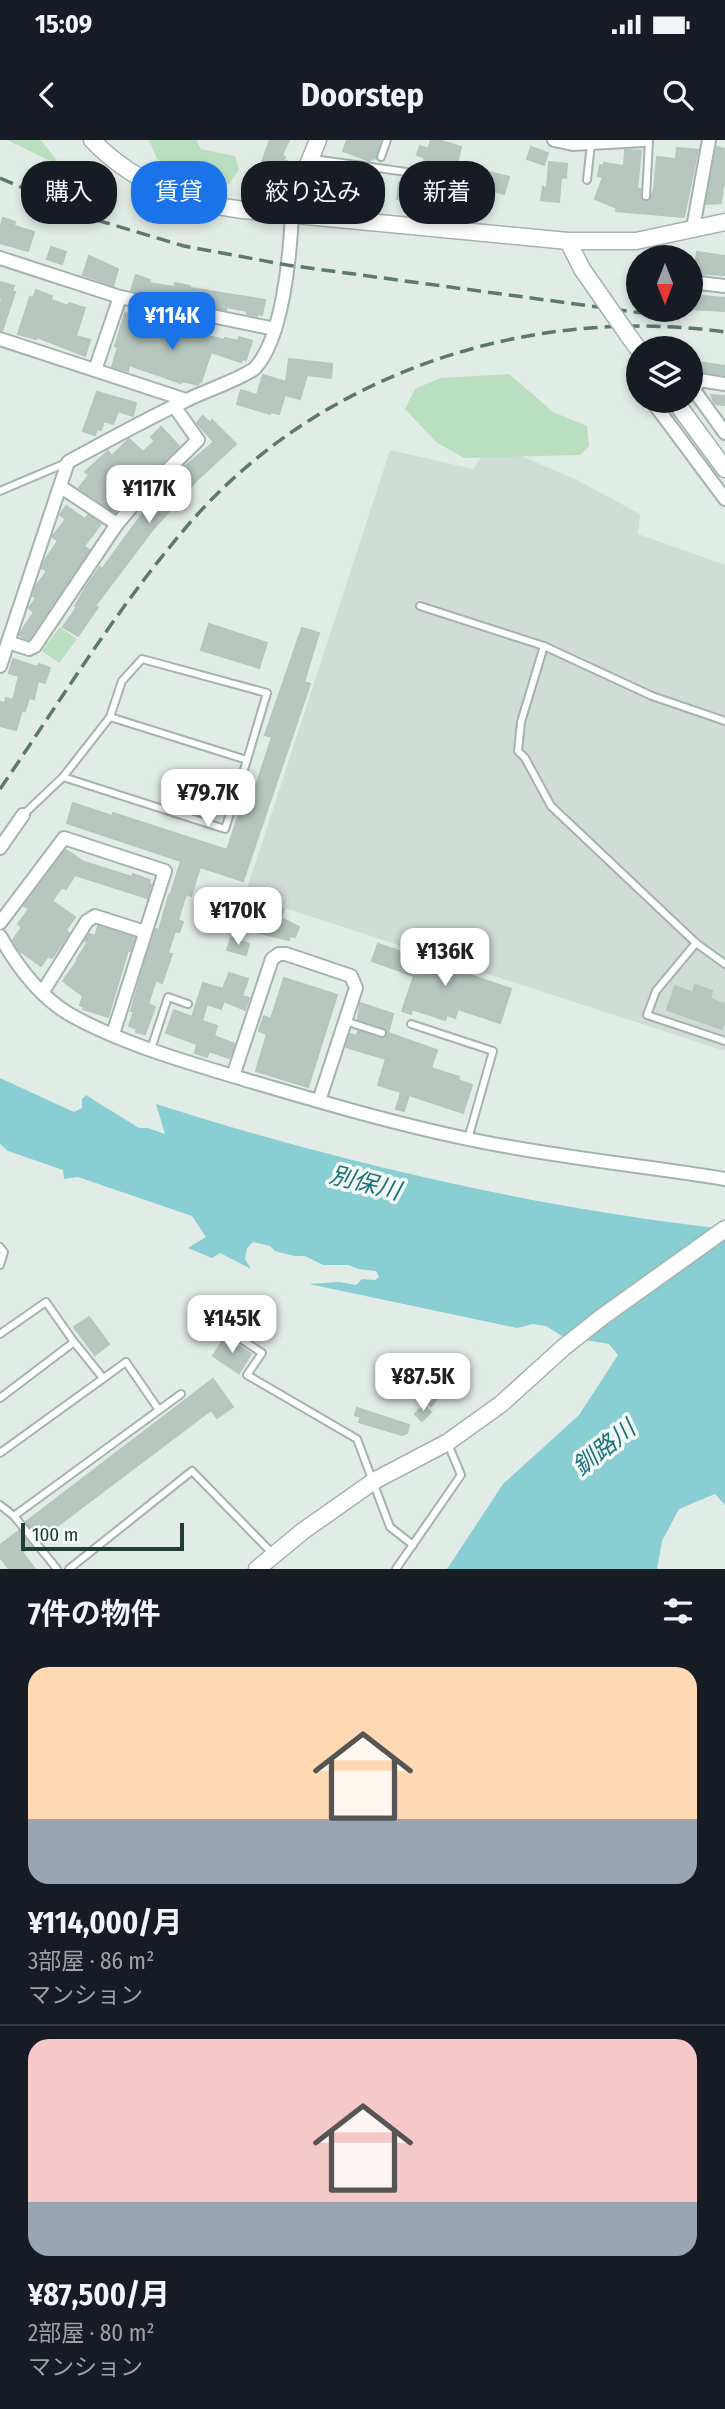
<!DOCTYPE html>
<html lang="ja">
<head>
<meta charset="utf-8">
<style>
	:root { --surface:#171b24; --page:#20242c; --text:#f1f3f6; --muted:#9ea1a6; --line:#363941; --accent:#1a73e8 }
	body { margin:0; font-family:"Fira Sans Condensed","Noto Sans JP",sans-serif; background:var(--page); color:var(--text); height:100vh; display:flex; flex-direction:column; font-size:26px; white-space:nowrap }
	* { box-sizing:border-box; margin:0 }
	p { font-size:23px; color:var(--muted) }
	.icon { flex:none; width:38px; height:38px; fill:none; stroke:currentColor; stroke-width:2; stroke-linecap:round; stroke-linejoin:round }
	.map { position:relative; height:1429px; overflow:hidden }
	.side { display:flex; flex-direction:column; background:var(--surface); flex:1 }
	.side>* { flex:none }
	.hud { position:absolute; left:21px; top:21px; width:684px; height:63px; display:flex; gap:14px }
	.needle { width:46px; rotate:180deg }
	.fabs { position:absolute; left:626px; top:105px; display:grid; gap:14px }
	.fabs a { display:grid; place-items:center; width:77px; height:77px; border-radius:50%; background:var(--surface); box-shadow:0 4px 10px #0003; font-size:35px }
	.scale { position:absolute; left:21px; bottom:18px; width:163px; box-sizing:border-box; padding-left:7px; border:4px solid #213d33; border-top:0; font-size:19px; line-height:24px; white-space:nowrap; color:#213d33; -webkit-text-stroke:5px #f2f9f5; paint-order:stroke }
	.price { position:absolute; translate:-50% -60px; padding:0 16px; border-radius:14px; background:#fff; color:#222; font-size:23px; line-height:46px; filter:drop-shadow(0 2px 4px #0008) }
	.price::after { content:''; position:absolute; left:50%; top:42px; width:21px; height:16px; margin-left:-10px; background:inherit; clip-path:polygon(0 0,100% 0,50% 100%) }
	.price.current { background:var(--accent); color:#fff }
	ul { padding:0; list-style:none }
	li { display:grid; align-content:center; gap:14px; height:371px; padding:0 28px }
	li+li { border-top:2px solid var(--line) }
	li span { display:grid; place-items:center; height:217px; border-radius:21px; color:#555 }
	li>.icon { margin-inline-start:auto }
	span .icon { width:126px; height:126px; fill:#fffc; stroke-width:1 }
	li b { font-size:30px }
	h2 { display:flex; justify-content:space-between; align-items:center; height:84px; padding:0 28px; font-size:30px }
	.tag { padding:0 24px; border-radius:28px; background:var(--surface); box-shadow:0 4px 10px #0003; font-size:24px; line-height:63px }
	.tag.current { background:var(--accent); color:#fff }
	.status { display:flex; justify-content:space-between; align-items:center; height:49px; padding:0 35px; background:var(--surface); direction:ltr }
	.status svg { height:19px; fill:currentColor }
	header { display:flex; justify-content:space-between; align-items:center; height:91px; padding:0 28px; background:var(--surface); font-size:32px; font-weight:700 }
	.map>svg:first-child { display:block }
</style>
</head>
<body>
<div class="status"><b>15:09</b><svg viewBox="0 0 49 12"><path d="M0 12V9h3v3zM5 12V6h3v6zM10 12V3h3v9zM15 12V0h3v12zM26 1h20v11H26zM47 4h2v5h-2z"/></svg></div>
<header><svg class="icon" aria-label="back" viewBox="0 0 24 24"><path d="M15 5l-7 7 7 7"/></svg>Doorstep<svg class="icon" aria-label="search" viewBox="0 0 24 24"><circle cx="10" cy="10" r="6"/><path d="M15 15l6 6"/></svg></header>
<div class="map">
<svg width="725" height="1429" viewBox="0 0 725 1429">
	<rect width="100%" height="100%" fill="#e2ece6"/>
	<polygon fill="#d0dcd5" points="390,310 473,329 485,312 514,313 577,340 640,374 638,394 725,425 725,911 245,755"/>
	<g fill="#badec0">
		<polygon points="7,0 41,0 61,26"/>
		<polygon points="149,0 196,0 201,9 235,16 239,30 229,44 200,40 157,19"/>
		<polygon points="509,234 553,272 587,286 589,306 580,315 464,318 436,302 405,269 415,249 440,238"/>
		<polygon points="60,487 77,499 59,523 42,511"/>
	</g>
	<path fill="#89ced2" d="M0,938L74,972L82,968V959L86,955L139,988H148L165,994L156,964C342,1023 531,1067 725,1089V1365L715,1354L679,1369L662,1401L657,1429H447L503,1344L579,1275L618,1215L609,1204L562,1196L546,1186L533,1184L517,1188L309,1144L339,1142L356,1145L362,1139L375,1140L379,1137L376,1131L358,1129L349,1125H323L305,1116H294L275,1111L270,1106L253,1102L247,1108L245,1119L251,1129L220,1113L212,1118L188,1108L206,1097L192,1076L78,1037L64,1039L63,1030L8,1011L0,1004Z"/>
	<g fill="#b7c7bf" stroke="#b4c6bd" stroke-width="2">
		<polygon points="270,0 289,0 282,15 285,17 283,20 289,22 278,51 255,41"/>
		<polygon points="347,0 380,1 376,19 373,18 370,21 343,11"/>
		<polygon points="431,0 438,0 461,7 455,33 423,25 425,18 417,15 420,6 428,9"/>
		<polygon points="531,7 548,13 544,25 527,19"/>
		<polygon points="717,7 725,9 725,46 723,45 721,63 706,64"/>
		<polygon points="677,8 698,10 684,77 616,71 617,68 595,59 603,37 598,36 600,25 604,26 604,23 624,26 625,10 627,10 641,11 637,49 641,49 642,60 649,61 654,50 657,17 676,19"/>
		<polygon points="549,22 567,24 566,38 561,37 559,62 541,60 543,47 547,48"/>
		<polygon points="324,26 351,30 349,43 335,41 328,61 315,59"/>
		<polygon points="485,31 509,37 504,54 480,47"/>
		<polygon points="399,42 412,43 411,49 427,50 426,68 411,67 412,61 397,59"/>
		<polygon points="3,78 15,82 14,86 34,92 28,111 0,103 0,89"/>
		<polygon points="51,107 66,112 62,124 47,119"/>
		<polygon points="697,112 725,116 725,135 694,133"/>
		<polygon points="89,116 118,129 113,146 83,135"/>
		<polygon points="136,135 150,140 149,143 174,147 175,143 190,146 190,148 265,160 262,175 257,174 257,176 247,174 247,171 227,167 226,170 131,150"/>
		<polygon points="0,142 14,146 12,151 15,152 2,191 0,190 0,166 2,159 0,158"/>
		<polygon points="36,150 52,156 51,160 69,166 69,163 85,168 76,196 90,200 85,216 37,197 36,199 18,194 30,157 33,158"/>
		<polygon points="691,155 725,158 724,171 691,169"/>
		<polygon points="125,173 140,178 138,186 186,198 187,195 198,198 199,194 225,200 225,198 238,201 239,197 252,201 246,220 243,219 241,222 211,212 201,242 199,241 198,245 182,241 181,243 129,225 128,231 112,227 118,207 115,206"/>
		<polygon points="289,219 332,224 331,238 307,235 300,259 285,255 279,274 271,272 270,274 237,264 241,250 257,255 263,235 286,242"/>
		<polygon points="691,221 725,226 725,235 700,231 693,234"/>
		<polygon points="97,252 136,263 133,276 118,271 113,284 104,281 101,290 97,289 95,295 83,291"/>
		<polygon points="711,255 725,256 725,265 715,264"/>
		<polygon points="203,276 210,283 212,280 236,304 197,340 154,388 95,466 98,467 78,496 63,487 77,467 75,466 86,447 100,427 102,429 143,373 149,366 151,368 183,328 214,302 197,283"/>
		<polygon points="161,287 179,306 121,363 115,372 79,348 89,335 85,332 108,311 112,316 129,299 143,312 155,301 151,297"/>
		<polygon points="66,366 85,379 88,375 101,384 84,406 89,410 28,500 19,495 34,472 29,468 36,458 33,456 36,446 47,431 42,428 45,420 58,401 52,397 66,379 60,375"/>
		<polygon points="209,484 267,503 259,528 201,510"/>
		<polygon points="302,488 319,493 304,542 310,544 243,741 200,727 191,756 186,754 178,780 183,782 179,792 175,791 168,813 172,814 162,843 156,840 148,864 155,867 145,894 136,892 137,889 129,886 134,871 131,871 144,825 156,789 159,790 169,755 170,756 181,721 67,683 73,663 112,676 113,673 227,710 249,644 256,646 272,597 265,595"/>
		<polygon points="13,519 37,527 39,524 50,528 45,543 38,541 34,559 29,558 25,571 22,570 16,590 0,586 0,562 5,563 6,558 13,560 19,536 9,533"/>
		<polygon points="66,710 84,722 132,737 133,734 150,740 149,743 151,745 147,758 75,735 66,749 62,747 52,761 75,777 66,790 69,793 52,818 48,816 41,826 19,810 13,800 22,787 18,784 29,769 24,766"/>
		<polygon points="271,765 284,769 281,778 299,787 295,797 290,796 289,800 255,792 260,778 267,780"/>
		<polygon points="98,786 135,798 130,811 128,810 108,877 83,869 84,867 80,865 83,856 63,841 78,820 77,819 88,802 85,801 89,794 95,796"/>
		<polygon points="231,798 249,804 246,815 227,810"/>
		<polygon points="378,804 511,849 500,883 458,869 455,878 447,875 445,880 412,869 411,874 402,871 414,836 372,821"/>
		<polygon points="229,833 248,839 242,856 249,858 245,870 224,861 221,869 207,864 202,881 217,886 214,896 235,904 229,918 209,911 207,917 195,913 197,904 166,893 174,870 192,877 203,843 223,849"/>
		<polygon points="284,838 337,855 308,947 256,931 267,894 259,891 264,876 271,879"/>
		<polygon points="695,845 712,851 710,859 725,864 725,880 722,889 667,870 675,846 693,853"/>
		<polygon points="360,863 393,874 388,893 437,910 431,928 459,937 458,940 472,945 463,973 409,955 404,971 396,969 401,952 378,945 386,919 346,907 350,894 357,896 358,891 381,899 387,895 384,888 358,879"/>
		<polygon points="89,1177 109,1204 95,1215 74,1187"/>
		<polygon points="225,1197 251,1214 239,1233 213,1216"/>
		<polygon points="435,1235 448,1246 431,1266 419,1255"/>
		<polygon points="213,1239 233,1267 217,1278 211,1270 40,1399 26,1382"/>
		<polygon points="424,1265 431,1272 422,1281 415,1274"/>
		<polygon points="357,1268 409,1285 407,1293 402,1295 359,1282 361,1277 355,1275"/>
		<polygon points="19,1391 31,1406 22,1412 35,1429 9,1429 0,1417 0,1405"/>
	</g>
	<g fill="none" stroke-linecap="round" stroke-linejoin="round">
		<g stroke="#a4b4ad" stroke-width="10">
			<g id="service">
				<polyline points="381,17 387,0"/>
				<polyline points="313,19 457,39"/>
				<polyline points="587,40 591,4"/>
				<polyline points="646,56 649,0"/>
				<polyline points="0,351 66,323"/>
				<polyline points="420,466 544,506 652,556 725,581"/>
				<polyline points="544,506 521,582 518,611 525,618 551,666 696,803 725,824"/>
				<polyline points="63,637 225,689 247,620"/>
				<polyline points="23,675 63,637 110,577 122,541 142,519 267,553 247,620 110,577"/>
				<polyline points="696,803 656,851 647,875 725,901"/>
				<polyline points="345,881 382,893"/>
				<polyline points="411,884 493,911 468,999"/>
				<polyline points="151,909 168,857 188,864"/>
				<polyline points="0,1107 4,1112 0,1125"/>
				<polyline points="223,1187 262,1213 247,1235 357,1299 390,1387 413,1405"/>
				<polyline points="0,1194 46,1162 74,1202"/>
				<polyline points="0,1258 74,1202 103,1238"/>
				<polyline points="0,1313 126,1222 159,1270"/>
				<polyline points="0,1365 14,1376 181,1254"/>
				<polyline points="14,1376 57,1429"/>
				<polyline points="69,1429 192,1331 273,1414"/>
				<polyline points="396,1429 461,1335 448,1304"/>
			</g>
		</g>
		<g stroke="#a4b4ad" stroke-width="16">
			<g id="minor">
				<polyline points="554,0 573,4 643,0"/>
				<polyline points="693,88 709,0"/>
				<polyline points="0,118 120,157 275,189"/>
				<polyline points="691,142 725,146"/>
				<polyline points="0,199 186,260"/>
				<polyline points="95,230 120,157"/>
				<polyline points="691,246 725,293"/>
				<polyline points="694,250 699,240 725,244"/>
				<polyline points="652,261 725,359"/>
				<polyline points="61,347 117,384"/>
				<polyline points="8,502 29,509 35,506 117,384 139,358 198,300 174,266"/>
				<path d="M0,526L68,322C107,301 146,279 187,260C202,252 244,238 255,228C283,198 290,115 292,74"/>
				<polyline points="0,708 23,675"/>
				<polyline points="0,783 64,698 165,731 113,894"/>
				<path d="M0,796C17,826 39,856 69,874C124,905 193,924 253,942C324,963 396,984 468,999C553,1017 639,1025 725,1039"/>
				<polyline points="42,853 87,781 95,776 145,792"/>
				<polyline points="233,936 272,819 279,814 286,814 351,836 356,848 319,961"/>
			</g>
		</g>
		<g stroke="#a4b4ad" stroke-width="19">
			<g id="tertiary">
				<path d="M92,0C132,42 186,63 243,70L568,101H636L725,82"/>
				<polyline points="292,74 295,57 318,0"/>
				<polyline points="568,101 582,129 603,159"/>
				<polyline points="628,195 639,210"/>
				<polyline points="675,261 725,329"/>
				<polyline points="257,1429 303,1391 374,1341 448,1302 501,1264 564,1207 602,1177 725,1089"/>
			</g>
		</g>
		<g stroke="#82b09d" stroke-width="2" stroke-dasharray="3.5 5" stroke-linecap="butt">
			<polyline points="652,207 656,204 658,208"/>
			<polyline points="632,220 628,223 639,238"/>
		</g>
		<use href="#service" stroke="#fff" stroke-width="6"/>
		<use href="#minor" stroke="#fff" stroke-width="12"/>
		<use href="#tertiary" stroke="#fff" stroke-width="16"/>
		<g stroke="#5c796e" stroke-width="3.5" stroke-dasharray="14 7" stroke-linecap="butt">
			<polyline points="0,38 97,80 184,106 287,125 679,178"/>
			<path d="M0,649C59,563 115,471 183,391C313,235 526,164 725,192"/>
		</g>
		<g stroke="#a4b4ad" stroke-width="19" stroke-linecap="butt">
			<polyline id="tertiary-bridge" points="603,159 628,195"/>
		</g>
		<use href="#tertiary-bridge" stroke="#fff" stroke-width="16"/>
	</g>
	<g text-anchor="middle" dominant-baseline="central" stroke-width="7" stroke-linejoin="round" paint-order="stroke">
		<g font-size="24" font-style="italic" fill="#1b737a" stroke="#f2f9f5">
			<text transform="translate(365 1043) rotate(14)">別保川</text>
			<text transform="translate(604 1308) rotate(-39)">釧路川</text>
		</g>
	</g>
</svg>
<div class="fabs">
<a><svg class="needle" viewBox="-14 -14 28 28"><path d="M0-13l5 13h-10z" fill="#e53935"/><path d="M0 13l5-13h-10z" fill="#9ea1a6"/></svg></a>
<a><svg class="icon" aria-label="layers" viewBox="0 0 24 24"><path d="M12 4l9 5-9 5-9-5zM3 14l9 5 9-5"/></svg></a>
</div>
<div class="scale">100 m</div>
<b class="price current" style="left:172px;top:212px">¥114K</b>
<b class="price" style="left:149px;top:385px">¥117K</b>
<b class="price" style="left:208px;top:689px">¥79.7K</b>
<b class="price" style="left:238px;top:807px">¥170K</b>
<b class="price" style="left:445px;top:848px">¥136K</b>
<b class="price" style="left:232px;top:1215px">¥145K</b>
<b class="price" style="left:423px;top:1273px">¥87.5K</b>
<div class="hud">
<a class="tag">購入</a>
<a class="tag current">賃貸</a>
<a class="tag">絞り込み</a>
<a class="tag">新着</a>
</div>
</div>
<section class="side">
<h2>7件の物件<svg class="icon" aria-label="filters" viewBox="0 0 24 24"><path d="M4 7h16M4 17h16"/><circle cx="9" cy="7" r="2"/><circle cx="15" cy="17" r="2"/></svg></h2>
<ul>
<li><span style="background:linear-gradient(#ffd9b3 70%,#9aa5b1 0)"><svg class="icon" aria-label="home" viewBox="0 0 24 24"><path d="M3 11l9-7 9 7M6 9v11h12V9"/></svg></span><div><b>¥114,000/月</b><p>3部屋 · 86 m²</p><p>マンション</p></div></li>
<li><span style="background:linear-gradient(#f6c9c9 75%,#9aa5b1 0)"><svg class="icon" aria-label="home" viewBox="0 0 24 24"><path d="M3 11l9-7 9 7M6 9v11h12V9"/></svg></span><div><b>¥87,500/月</b><p>2部屋 · 80 m²</p><p>マンション</p></div></li>
</ul>
</section>
</body>
</html>
